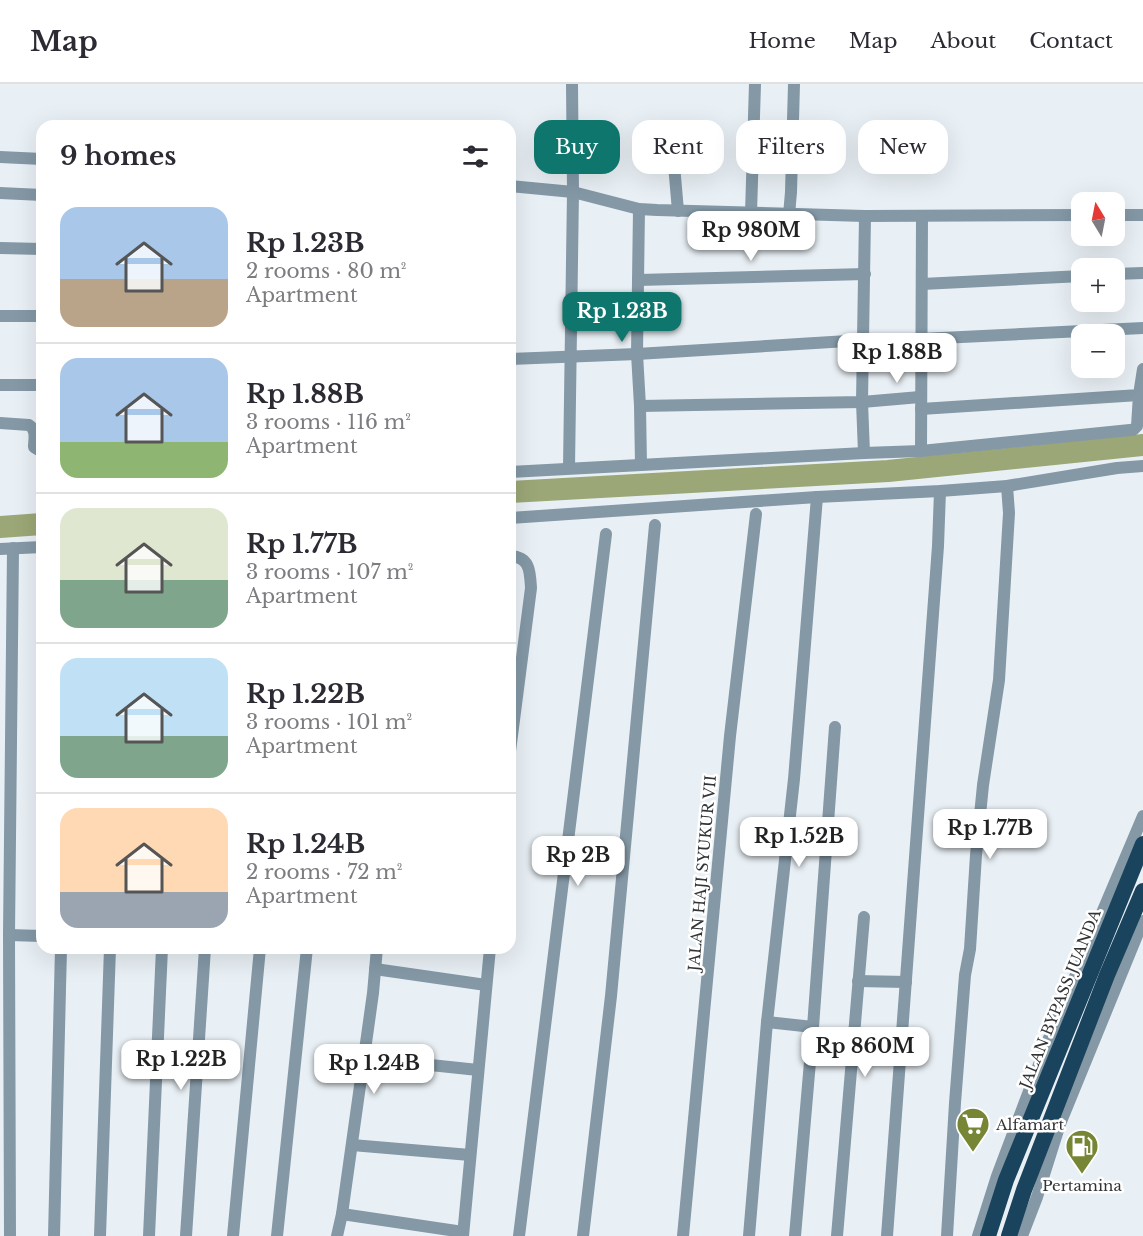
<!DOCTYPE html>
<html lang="en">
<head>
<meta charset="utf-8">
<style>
	:root { --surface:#fff; --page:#f7f7f7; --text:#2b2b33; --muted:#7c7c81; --line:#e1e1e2; --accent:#0f766e }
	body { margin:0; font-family:"Libre Baskerville",serif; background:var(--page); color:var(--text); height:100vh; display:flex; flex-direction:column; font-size:22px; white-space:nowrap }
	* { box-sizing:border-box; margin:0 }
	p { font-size:20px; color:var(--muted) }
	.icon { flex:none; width:33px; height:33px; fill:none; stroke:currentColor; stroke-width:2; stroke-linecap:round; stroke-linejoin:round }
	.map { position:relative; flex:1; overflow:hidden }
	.drawer { position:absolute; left:36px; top:36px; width:480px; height:834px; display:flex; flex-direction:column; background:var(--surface); border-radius:18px; box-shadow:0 6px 24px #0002 }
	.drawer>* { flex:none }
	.guide { position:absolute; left:534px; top:36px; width:519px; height:54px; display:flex; gap:12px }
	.needle { width:39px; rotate:350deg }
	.controls { position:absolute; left:1071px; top:108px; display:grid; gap:12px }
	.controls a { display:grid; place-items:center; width:54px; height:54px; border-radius:12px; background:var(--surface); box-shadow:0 6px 24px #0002; font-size:30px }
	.price { position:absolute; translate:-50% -51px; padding:0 14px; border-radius:12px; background:#fff; color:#222; font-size:20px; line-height:39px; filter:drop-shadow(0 2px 3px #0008) }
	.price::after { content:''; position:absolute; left:50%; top:36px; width:18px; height:14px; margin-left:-9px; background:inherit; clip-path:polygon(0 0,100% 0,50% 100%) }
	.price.active { background:var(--accent); color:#fff }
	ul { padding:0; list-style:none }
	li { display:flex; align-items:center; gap:18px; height:150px; padding:0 24px }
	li+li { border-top:2px solid var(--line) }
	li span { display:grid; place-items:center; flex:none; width:168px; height:120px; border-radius:18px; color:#555 }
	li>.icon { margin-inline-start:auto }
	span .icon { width:72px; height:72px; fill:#fffc; stroke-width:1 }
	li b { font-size:26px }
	h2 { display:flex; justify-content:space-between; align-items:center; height:72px; padding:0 24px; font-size:26px }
	.chip { padding:0 21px; border-radius:18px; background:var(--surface); box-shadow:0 6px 24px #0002; font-size:21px; line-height:54px }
	.chip.active { background:var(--accent); color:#fff }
	header { display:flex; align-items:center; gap:36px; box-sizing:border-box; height:84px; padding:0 30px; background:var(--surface); border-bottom:2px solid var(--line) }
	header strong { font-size:28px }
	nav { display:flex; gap:33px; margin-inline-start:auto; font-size:21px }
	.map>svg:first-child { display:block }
</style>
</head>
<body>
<header>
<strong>Map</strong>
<nav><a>Home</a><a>Map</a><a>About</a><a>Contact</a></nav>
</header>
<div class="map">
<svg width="1143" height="1152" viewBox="0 0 1143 1152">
	<rect width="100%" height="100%" fill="#e9f0f5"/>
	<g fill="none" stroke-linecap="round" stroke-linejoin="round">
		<g stroke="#9ca777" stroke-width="22">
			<polyline points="510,408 888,387 1143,361"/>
			<polyline points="0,443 42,440"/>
		</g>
		<g stroke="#8498a6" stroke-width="12">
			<polyline points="671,46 678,127"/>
			<polyline points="0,73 42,75"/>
			<polyline points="510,102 573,108 639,125 657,126 865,132 1082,131"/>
			<polyline points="0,109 42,111"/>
			<polyline points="639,125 637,270 640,322 641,381"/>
			<polyline points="751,129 755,0"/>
			<polyline points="789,131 791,108 794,0"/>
			<polyline points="1114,131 1143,131"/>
			<polyline points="0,164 42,165"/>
			<polyline points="1114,190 1143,189"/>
			<polyline points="638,196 865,190"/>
			<polyline points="922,200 1082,192"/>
			<polyline points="0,232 42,232"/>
			<polyline points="921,255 1143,244"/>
			<polyline points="510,275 637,270 864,256"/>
			<polyline points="0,301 42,301"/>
			<polyline points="640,322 862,318 920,313"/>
			<polyline points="921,325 1139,311 1143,285"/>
			<path d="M0,339L29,341C37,346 34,355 34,363L39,366L42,365"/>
			<polyline points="921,367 922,133"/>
			<polyline points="864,369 862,318 865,132"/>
			<polyline points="569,384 573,108 572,0"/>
			<polyline points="510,388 864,369 921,367 1130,346 1133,346 1137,342 1139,311"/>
			<polyline points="510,434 817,413 940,407 1007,402 1117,384 1143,382"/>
			<polyline points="0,465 42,463"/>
			<path d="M510,472C530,473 530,487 531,504L510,667"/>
			<polyline points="9,851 42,852"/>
			<polyline points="375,885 486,901"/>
			<polyline points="858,897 906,898"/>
			<polyline points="767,938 813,943"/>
			<polyline points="364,974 478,986"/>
			<polyline points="352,1061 470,1071"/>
			<polyline points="342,1130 463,1148"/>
			<polyline points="10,1152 9,851 13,464"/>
			<polyline points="54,1152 61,864"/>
			<polyline points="100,1152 110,864"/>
			<polyline points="149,1152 162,864"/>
			<polyline points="186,1152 205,864"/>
			<polyline points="233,1152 260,864"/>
			<polyline points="277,1152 307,864"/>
			<polyline points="337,1152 342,1130 373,909 377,864"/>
			<polyline points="463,1152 490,864"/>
			<polyline points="519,1152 606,450"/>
			<polyline points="583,1152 611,912 655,441"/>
			<polyline points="683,1152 730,652 756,430"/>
			<polyline points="749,1152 767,938 794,695 817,413"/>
			<polyline points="795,1152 813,943 835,643"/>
			<polyline points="837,1152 864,833"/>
			<polyline points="887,1152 938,462 940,407"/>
			<polyline points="947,1152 955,1019 965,891 970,865 976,771 983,701 999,596 1009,429 1007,402"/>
		</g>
		<g stroke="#8498a6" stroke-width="12">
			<polyline points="978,1152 997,1092 1049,954 1143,732"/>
			<polyline points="1022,1152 1037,1113 1060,1040 1143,837"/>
		</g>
		<g stroke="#1a445d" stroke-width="16">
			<polyline points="988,1152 1006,1096 1143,760"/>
			<polyline points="1009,1152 1024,1106 1107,891 1143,807"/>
		</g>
	</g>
	<defs>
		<g id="supermarket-pin" transform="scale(1.725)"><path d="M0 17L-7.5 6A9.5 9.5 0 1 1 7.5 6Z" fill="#778634" stroke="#fff"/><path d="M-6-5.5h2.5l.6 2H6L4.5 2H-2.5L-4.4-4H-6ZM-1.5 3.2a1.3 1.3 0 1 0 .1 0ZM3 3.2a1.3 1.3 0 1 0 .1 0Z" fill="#fff"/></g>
		<g id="fuel-pin" transform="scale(1.725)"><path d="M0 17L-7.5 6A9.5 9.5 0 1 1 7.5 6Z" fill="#778634" stroke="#fff"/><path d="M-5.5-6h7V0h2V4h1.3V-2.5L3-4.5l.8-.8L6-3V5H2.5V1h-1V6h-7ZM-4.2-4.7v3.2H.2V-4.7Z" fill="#fff"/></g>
	</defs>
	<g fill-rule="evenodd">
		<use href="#supermarket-pin" x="973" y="1040"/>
		<use href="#fuel-pin" x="1082" y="1062"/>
	</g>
	<g text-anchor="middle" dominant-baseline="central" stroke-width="5" stroke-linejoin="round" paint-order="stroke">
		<g font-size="15" fill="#323436" stroke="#fff">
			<text transform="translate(702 789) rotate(-85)">JALAN HAJI SYUKUR VII</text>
			<text transform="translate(1060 915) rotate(-68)">JALAN BYPASS JUANDA</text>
		</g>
		<g font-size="15" fill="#323436" stroke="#fff" text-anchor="start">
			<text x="996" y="1040">Alfamart</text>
			<text x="1082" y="1101" text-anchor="middle">Pertamina</text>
		</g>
	</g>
</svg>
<div class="controls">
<a><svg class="needle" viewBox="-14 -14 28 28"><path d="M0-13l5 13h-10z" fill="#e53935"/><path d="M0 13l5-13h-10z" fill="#7c7c81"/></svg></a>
<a>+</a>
<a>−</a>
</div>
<b class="price" style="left:751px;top:178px">Rp 980M</b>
<b class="price active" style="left:622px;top:259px">Rp 1.23B</b>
<b class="price" style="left:897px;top:300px">Rp 1.88B</b>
<b class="price" style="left:990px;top:776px">Rp 1.77B</b>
<b class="price" style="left:799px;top:784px">Rp 1.52B</b>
<b class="price" style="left:578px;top:803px">Rp 2B</b>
<b class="price" style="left:865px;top:994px">Rp 860M</b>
<b class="price" style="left:181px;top:1007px">Rp 1.22B</b>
<b class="price" style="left:374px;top:1011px">Rp 1.24B</b>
<div class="guide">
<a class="chip active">Buy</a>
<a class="chip">Rent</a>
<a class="chip">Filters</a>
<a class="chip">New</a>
</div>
<section class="drawer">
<h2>9 homes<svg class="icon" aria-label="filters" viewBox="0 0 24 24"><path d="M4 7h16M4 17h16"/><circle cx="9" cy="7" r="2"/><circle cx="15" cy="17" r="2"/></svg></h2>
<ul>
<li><span style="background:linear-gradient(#a9c7e8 60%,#b9a48a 0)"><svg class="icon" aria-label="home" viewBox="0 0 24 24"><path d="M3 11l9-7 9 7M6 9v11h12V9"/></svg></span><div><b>Rp 1.23B</b><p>2 rooms · 80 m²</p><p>Apartment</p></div></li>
<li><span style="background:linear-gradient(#a9c7e8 70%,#8fb573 0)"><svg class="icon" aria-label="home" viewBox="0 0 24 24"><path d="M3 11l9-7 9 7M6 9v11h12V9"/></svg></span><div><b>Rp 1.88B</b><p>3 rooms · 116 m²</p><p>Apartment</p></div></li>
<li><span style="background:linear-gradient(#dfe7d0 60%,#7fa58c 0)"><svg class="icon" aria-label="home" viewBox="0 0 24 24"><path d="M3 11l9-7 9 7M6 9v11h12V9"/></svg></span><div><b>Rp 1.77B</b><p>3 rooms · 107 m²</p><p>Apartment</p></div></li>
<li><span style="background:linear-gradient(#bfe0f5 65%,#7fa58c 0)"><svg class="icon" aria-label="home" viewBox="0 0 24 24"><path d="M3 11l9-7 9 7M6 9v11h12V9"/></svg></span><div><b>Rp 1.22B</b><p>3 rooms · 101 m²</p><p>Apartment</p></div></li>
<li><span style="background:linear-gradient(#ffd9b3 70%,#9aa5b1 0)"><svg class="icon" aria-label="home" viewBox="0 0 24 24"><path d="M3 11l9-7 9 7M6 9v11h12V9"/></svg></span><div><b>Rp 1.24B</b><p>2 rooms · 72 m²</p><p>Apartment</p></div></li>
</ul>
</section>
</div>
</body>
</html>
